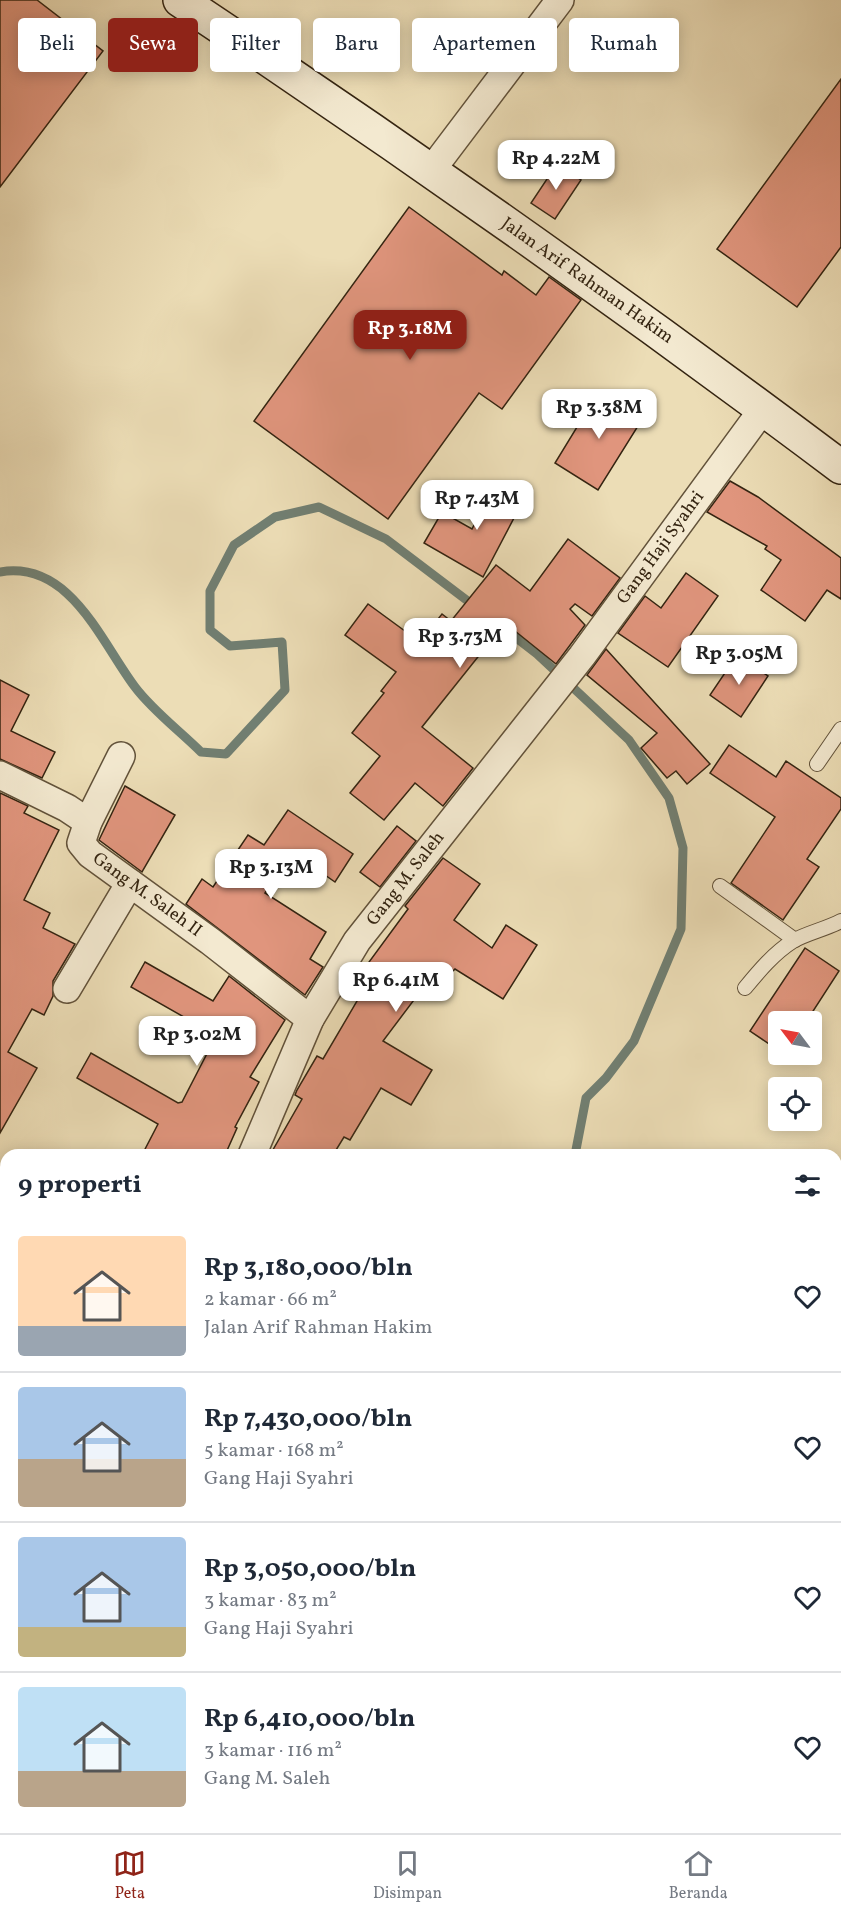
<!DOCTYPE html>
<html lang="id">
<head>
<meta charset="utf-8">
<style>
	:root { --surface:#fff; --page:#f6f6f7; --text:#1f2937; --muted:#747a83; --line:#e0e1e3; --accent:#8f2418 }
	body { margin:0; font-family:Vollkorn,serif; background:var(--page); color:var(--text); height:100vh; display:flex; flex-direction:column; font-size:22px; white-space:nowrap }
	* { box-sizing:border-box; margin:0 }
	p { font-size:20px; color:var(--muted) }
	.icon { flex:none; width:33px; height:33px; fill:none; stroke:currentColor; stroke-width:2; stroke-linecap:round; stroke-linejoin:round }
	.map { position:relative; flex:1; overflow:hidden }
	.side { position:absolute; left:0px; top:1149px; width:842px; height:684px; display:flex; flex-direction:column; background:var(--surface); border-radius:18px 18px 0 0; box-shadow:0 3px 15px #0003 }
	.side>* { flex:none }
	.banner { position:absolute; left:18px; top:18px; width:806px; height:54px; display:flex; gap:12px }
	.needle { width:39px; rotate:302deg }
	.tools { position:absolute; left:768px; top:1011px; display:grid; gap:12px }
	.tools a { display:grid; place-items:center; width:54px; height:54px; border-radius:6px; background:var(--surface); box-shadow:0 3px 15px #0003; font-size:30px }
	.price { position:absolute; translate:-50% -51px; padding:0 14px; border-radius:12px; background:#fff; color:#222; font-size:20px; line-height:39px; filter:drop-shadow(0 2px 3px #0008) }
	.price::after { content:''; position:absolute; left:50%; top:36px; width:18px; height:14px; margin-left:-9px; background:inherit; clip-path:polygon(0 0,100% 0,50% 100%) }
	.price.on { background:var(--accent); color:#fff }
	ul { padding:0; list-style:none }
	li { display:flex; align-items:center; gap:18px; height:150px; padding:0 18px }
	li+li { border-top:2px solid var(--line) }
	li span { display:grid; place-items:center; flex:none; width:168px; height:120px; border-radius:6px; color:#555 }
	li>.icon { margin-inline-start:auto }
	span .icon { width:72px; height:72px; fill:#fffc; stroke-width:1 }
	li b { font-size:26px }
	h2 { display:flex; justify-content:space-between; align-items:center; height:72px; padding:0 18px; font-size:26px }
	.chip { padding:0 21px; border-radius:6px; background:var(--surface); box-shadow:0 3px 15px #0003; font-size:21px; line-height:54px }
	.chip.on { background:var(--accent); color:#fff }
	.dock { display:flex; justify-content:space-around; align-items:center; height:84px; border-top:2px solid var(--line); background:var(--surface); font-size:16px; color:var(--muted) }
	.dock a { display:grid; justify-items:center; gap:3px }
	.dock .on { color:var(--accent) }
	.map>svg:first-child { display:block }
</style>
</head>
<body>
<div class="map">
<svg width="841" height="1833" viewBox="0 0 841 1833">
	<rect width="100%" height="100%" fill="#ecddb6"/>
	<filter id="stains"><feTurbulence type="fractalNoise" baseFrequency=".00333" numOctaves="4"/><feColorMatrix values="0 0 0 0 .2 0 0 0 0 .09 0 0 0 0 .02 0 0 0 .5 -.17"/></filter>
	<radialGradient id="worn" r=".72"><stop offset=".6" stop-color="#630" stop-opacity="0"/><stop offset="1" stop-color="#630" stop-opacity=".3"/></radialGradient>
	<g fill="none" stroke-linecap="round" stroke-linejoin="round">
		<g stroke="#717f72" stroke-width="9">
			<path d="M0,572C70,560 101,642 135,687C153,711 180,731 201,752L226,754L285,690L282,642L230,646L210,630V591L234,545L275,517L319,507L386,539L477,608"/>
			<polyline points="493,620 537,654 629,740 669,798 683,848 681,929 634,1041 606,1078 586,1098 575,1155"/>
			<polyline points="836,1347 841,1349"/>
		</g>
	</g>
	<g fill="#e0957d" stroke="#342411" stroke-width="1.5">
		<polygon points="0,0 37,0 103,51 0,187"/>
		<polygon points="841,79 841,247 797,307 717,249"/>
		<polygon points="557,164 581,180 555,219 531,203"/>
		<polygon points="409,207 502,275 504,271 536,295 549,277 581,300 502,409 479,393 388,519 254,421"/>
		<polygon points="599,391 643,418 598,490 555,463"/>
		<polygon points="730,481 758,497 841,558 841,599 827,590 805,621 761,590 781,560 765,549 767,546 707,512"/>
		<polygon points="496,482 525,497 483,577 424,543 442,512 472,529"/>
		<polygon points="568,539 620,578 592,616 575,604 570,609 585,625 556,664 505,623 422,727 473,768 443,806 415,783 384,820 350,793 380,756 352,733 384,693 381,691 396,672 345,635 368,604 420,642 442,614 451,621 496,565 530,591"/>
		<polygon points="686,573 718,596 668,667 618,633 645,596 661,608"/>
		<polygon points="606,649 710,764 687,784 676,771 667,778 641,748 657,733 587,675"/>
		<polygon points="737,655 768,676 741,717 710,695"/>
		<polygon points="0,680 29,695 11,731 55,752 42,778 0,759"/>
		<polygon points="729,745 776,777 786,761 841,798 841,809 807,859 819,867 783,920 731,883 775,817 710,773"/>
		<polygon points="125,786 175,815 142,872 99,840"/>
		<polygon points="0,793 28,806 24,813 59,830 24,900 50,913 43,928 75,944 53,981 53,996 44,1015 32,1009 8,1052 37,1068 0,1133"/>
		<polygon points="288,810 353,854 335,882 292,852 265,893 326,932 310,959 323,967 305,995 186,904 202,879 213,887 248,835 264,845"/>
		<polygon points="397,826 416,841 380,887 360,872"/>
		<polygon points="443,858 480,884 454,920 492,948 506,925 537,945 503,999 455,969 452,972 441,964 383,1041 432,1070 411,1105 381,1088 350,1140 344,1137 333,1155 270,1155 302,1099 295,1095 297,1090 317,1056 323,1059 367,984 358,977 408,909 405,906"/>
		<polygon points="805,948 839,971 806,1022 778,1022 778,1050 750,1031"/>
		<polygon points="145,962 213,1001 229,976 285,1020 250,1077 259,1082 235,1127 237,1128 225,1155 142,1155 158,1124 77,1078 91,1053 178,1103 182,1102 215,1038 198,1025 131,987"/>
	</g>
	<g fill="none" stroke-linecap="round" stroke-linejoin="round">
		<g stroke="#62523a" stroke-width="16">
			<g id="lane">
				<polyline points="817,764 841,729"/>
				<polyline points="720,886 795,940"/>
				<path d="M745,988C759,971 774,953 793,941C807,933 826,929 841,921"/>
			</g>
		</g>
		<g stroke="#62523a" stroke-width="30">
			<g id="street">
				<polyline points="430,172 560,0"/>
				<polyline points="121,756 88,822 81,843 90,854 210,941 310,1019"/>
				<polyline points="0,775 67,808 88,822"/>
				<polyline points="67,989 130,883"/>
				<polyline points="252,1155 310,1019 357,941 582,656 763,409"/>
				<polyline points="0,1192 6,1195"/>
				<polyline points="0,1371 6,1372"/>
				<polyline points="836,1540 841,1545"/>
				<polyline points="836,1774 841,1778"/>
				<polyline points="308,1827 330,1833"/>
				<polyline points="695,1827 702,1833"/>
				<polyline points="42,1833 45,1827"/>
				<polyline points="349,1833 351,1827"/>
				<polyline points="467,1833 468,1827"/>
				<polyline points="597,1833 599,1827"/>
			</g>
		</g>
		<g stroke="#342411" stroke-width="36">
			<path id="secondary" d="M180,0C404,149 625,305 841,467"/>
		</g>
		<use href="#lane" stroke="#f3e9d0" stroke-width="14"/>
		<use href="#street" stroke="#f3e9d0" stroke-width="27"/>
		<use href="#secondary" stroke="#f3e9d0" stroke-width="33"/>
	</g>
	<g text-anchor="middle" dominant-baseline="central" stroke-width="6" stroke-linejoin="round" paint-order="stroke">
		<g font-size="18" fill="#342411" stroke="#f3e9d0">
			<text transform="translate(587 281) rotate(35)">Jalan Arif Rahman Hakim</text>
			<text transform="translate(661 548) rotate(-54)">Gang Haji Syahri</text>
			<text transform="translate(406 879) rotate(-52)">Gang M. Saleh</text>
			<text transform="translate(147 895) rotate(36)">Gang M. Saleh II</text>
		</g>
	</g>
	<rect width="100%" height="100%" filter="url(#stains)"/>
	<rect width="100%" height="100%" fill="url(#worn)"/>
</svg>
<div class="tools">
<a><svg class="needle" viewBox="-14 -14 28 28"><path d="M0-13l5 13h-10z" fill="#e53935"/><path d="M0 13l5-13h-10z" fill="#747a83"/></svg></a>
<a><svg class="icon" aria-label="locate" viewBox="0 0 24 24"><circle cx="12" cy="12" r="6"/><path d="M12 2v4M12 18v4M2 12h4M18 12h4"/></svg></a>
</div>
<b class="price" style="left:556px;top:191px">Rp 4.22M</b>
<b class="price on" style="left:410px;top:361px">Rp 3.18M</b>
<b class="price" style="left:599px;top:440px">Rp 3.38M</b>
<b class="price" style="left:477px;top:531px">Rp 7.43M</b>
<b class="price" style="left:460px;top:669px">Rp 3.73M</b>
<b class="price" style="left:739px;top:686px">Rp 3.05M</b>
<b class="price" style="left:271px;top:900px">Rp 3.13M</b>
<b class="price" style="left:396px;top:1013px">Rp 6.41M</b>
<b class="price" style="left:197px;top:1067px">Rp 3.02M</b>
<div class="banner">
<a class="chip">Beli</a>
<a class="chip on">Sewa</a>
<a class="chip">Filter</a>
<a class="chip">Baru</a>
<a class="chip">Apartemen</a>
<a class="chip">Rumah</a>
</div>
<section class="side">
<h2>9 properti<svg class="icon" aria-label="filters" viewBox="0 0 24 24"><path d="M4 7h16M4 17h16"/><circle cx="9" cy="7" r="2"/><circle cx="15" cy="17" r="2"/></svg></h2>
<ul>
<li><span style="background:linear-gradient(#ffd9b3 75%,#9aa5b1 0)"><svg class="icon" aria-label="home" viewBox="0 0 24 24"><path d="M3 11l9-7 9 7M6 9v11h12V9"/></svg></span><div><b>Rp 3,180,000/bln</b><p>2 kamar · 66 m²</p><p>Jalan Arif Rahman Hakim</p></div><svg class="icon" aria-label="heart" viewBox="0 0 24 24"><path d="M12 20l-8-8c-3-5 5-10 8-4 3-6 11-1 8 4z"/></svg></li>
<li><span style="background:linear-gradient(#a9c7e8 60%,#b9a48a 0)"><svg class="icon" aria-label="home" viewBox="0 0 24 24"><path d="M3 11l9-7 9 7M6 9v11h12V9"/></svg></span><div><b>Rp 7,430,000/bln</b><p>5 kamar · 168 m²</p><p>Gang Haji Syahri</p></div><svg class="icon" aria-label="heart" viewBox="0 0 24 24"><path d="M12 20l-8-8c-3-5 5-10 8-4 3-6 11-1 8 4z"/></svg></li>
<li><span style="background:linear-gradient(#a9c7e8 75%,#c2b280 0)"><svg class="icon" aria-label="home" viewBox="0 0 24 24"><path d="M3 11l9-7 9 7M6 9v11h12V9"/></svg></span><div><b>Rp 3,050,000/bln</b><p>3 kamar · 83 m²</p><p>Gang Haji Syahri</p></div><svg class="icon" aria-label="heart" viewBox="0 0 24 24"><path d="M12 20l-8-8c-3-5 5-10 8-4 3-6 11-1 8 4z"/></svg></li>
<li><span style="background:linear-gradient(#bfe0f5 70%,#b9a48a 0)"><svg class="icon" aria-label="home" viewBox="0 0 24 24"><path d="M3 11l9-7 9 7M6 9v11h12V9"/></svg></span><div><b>Rp 6,410,000/bln</b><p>3 kamar · 116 m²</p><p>Gang M. Saleh</p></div><svg class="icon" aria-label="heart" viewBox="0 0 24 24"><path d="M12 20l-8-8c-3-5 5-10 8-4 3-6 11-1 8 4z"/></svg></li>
</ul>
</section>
</div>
<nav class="dock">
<a class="on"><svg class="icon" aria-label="map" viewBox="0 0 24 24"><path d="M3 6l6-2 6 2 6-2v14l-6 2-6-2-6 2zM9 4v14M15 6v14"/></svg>Peta</a>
<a><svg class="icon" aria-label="saved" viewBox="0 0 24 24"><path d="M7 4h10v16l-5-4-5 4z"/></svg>Disimpan</a>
<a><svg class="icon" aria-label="home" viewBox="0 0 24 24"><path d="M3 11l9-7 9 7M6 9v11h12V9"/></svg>Beranda</a>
</nav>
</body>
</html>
